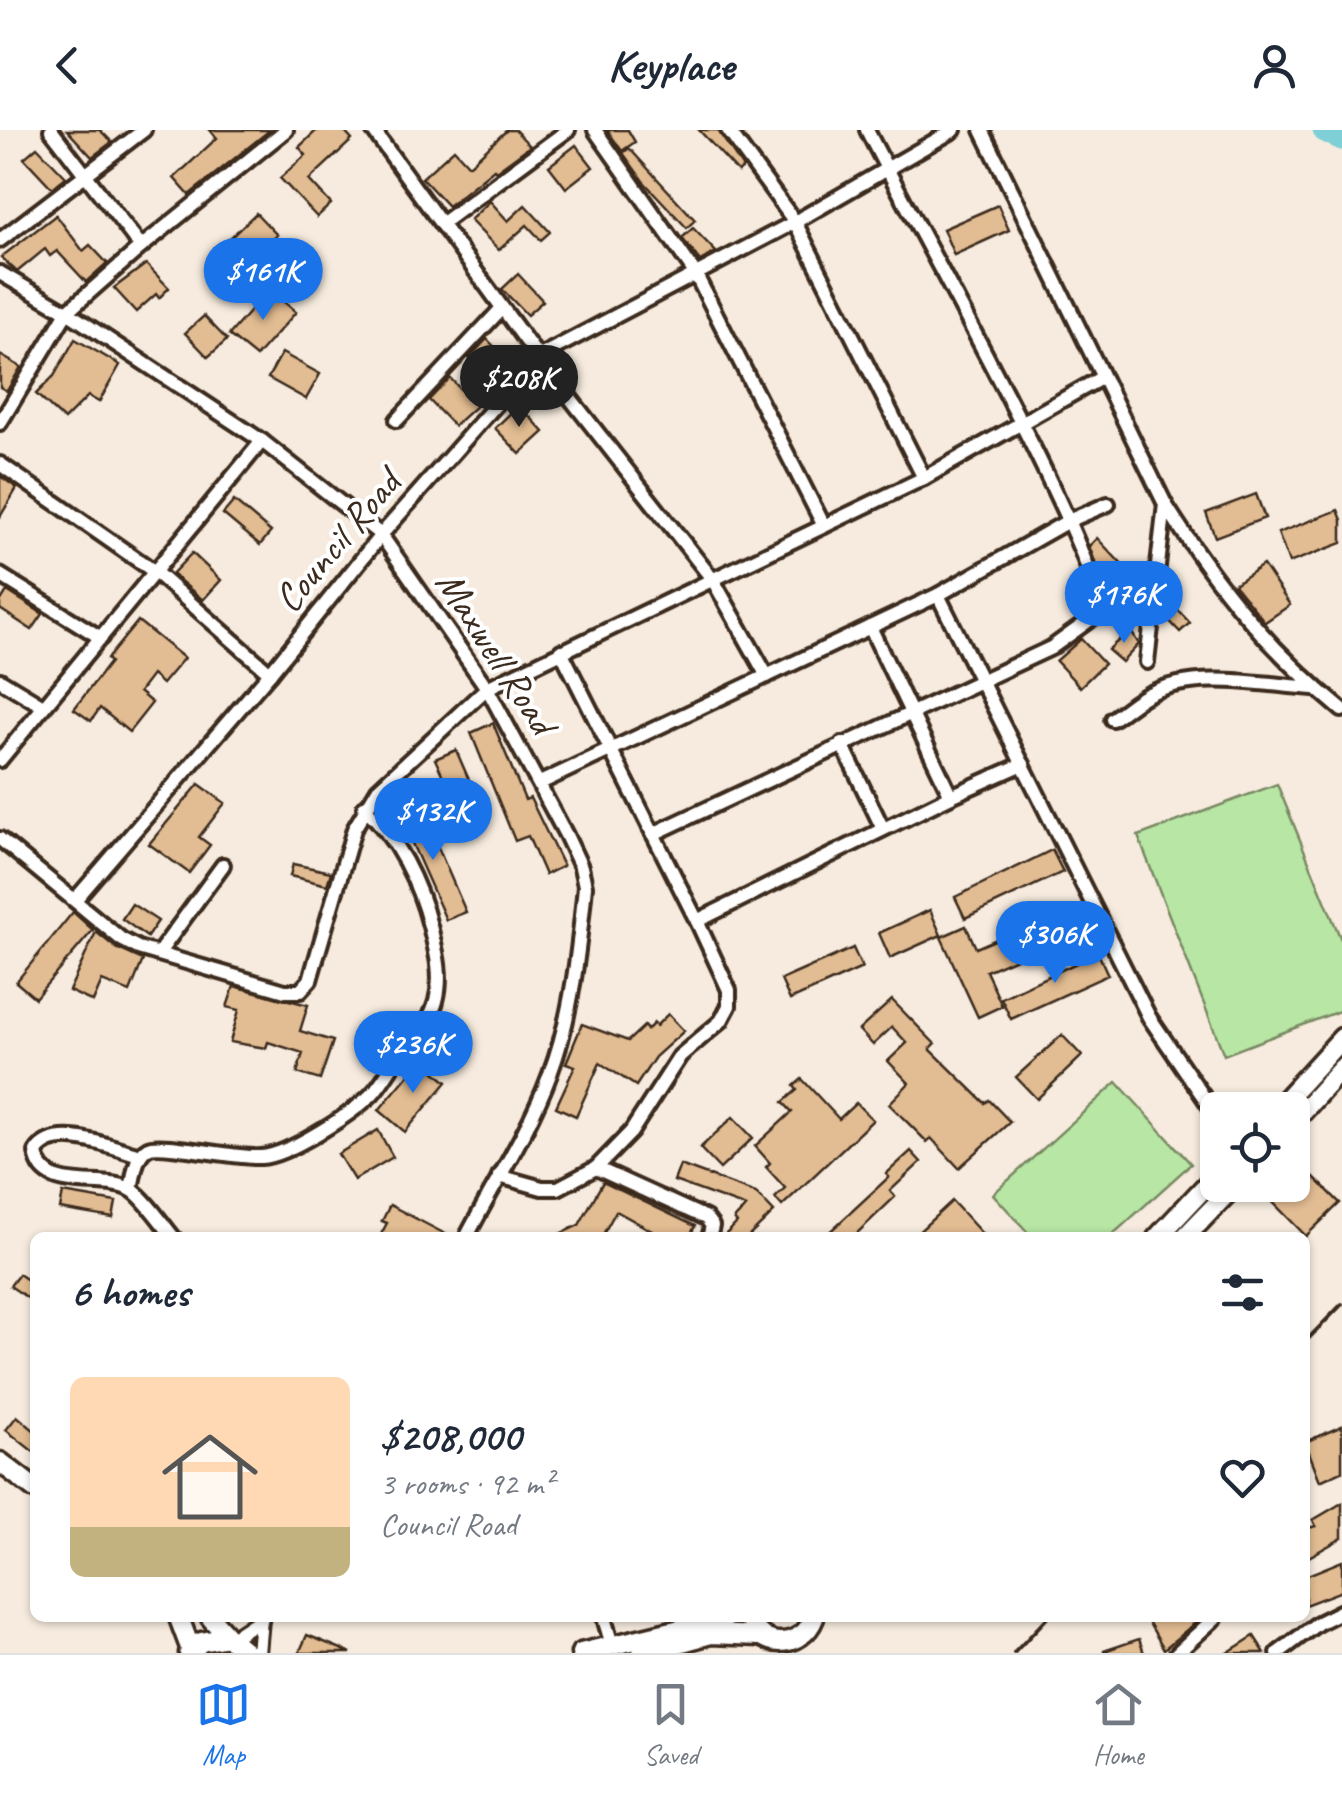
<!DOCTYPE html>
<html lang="en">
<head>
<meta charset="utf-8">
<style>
	:root { --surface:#fff; --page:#f2f2f3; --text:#1f2937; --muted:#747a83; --line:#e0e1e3; --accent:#1a73e8 }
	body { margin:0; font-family:Caveat,sans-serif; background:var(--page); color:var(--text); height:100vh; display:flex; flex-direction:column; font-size:38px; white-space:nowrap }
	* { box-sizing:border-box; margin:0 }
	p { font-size:32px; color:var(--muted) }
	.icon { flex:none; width:55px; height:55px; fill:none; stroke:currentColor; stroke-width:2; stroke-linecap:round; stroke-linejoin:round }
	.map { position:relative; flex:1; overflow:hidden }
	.drawer { position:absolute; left:30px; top:1102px; width:1280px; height:390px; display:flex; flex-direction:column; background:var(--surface); border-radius:15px; box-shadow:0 2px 8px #0004 }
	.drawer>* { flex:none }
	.fabs { position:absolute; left:1200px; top:962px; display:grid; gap:20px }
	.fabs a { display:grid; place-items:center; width:110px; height:110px; border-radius:15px; background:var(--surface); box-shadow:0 2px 8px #0004; font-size:50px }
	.price { position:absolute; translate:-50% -85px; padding:0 22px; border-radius:35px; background:var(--accent); color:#fff; font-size:32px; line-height:65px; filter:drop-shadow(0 2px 5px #0008) }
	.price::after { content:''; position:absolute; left:50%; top:60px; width:30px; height:22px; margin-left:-15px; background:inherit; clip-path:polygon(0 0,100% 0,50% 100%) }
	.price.on { background:#222; color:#fff }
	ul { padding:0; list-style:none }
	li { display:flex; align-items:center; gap:30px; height:250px; padding:0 40px }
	li span { display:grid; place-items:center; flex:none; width:280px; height:200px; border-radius:15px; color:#555 }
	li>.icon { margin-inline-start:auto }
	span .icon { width:120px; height:120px; fill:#fffc; stroke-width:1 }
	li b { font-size:42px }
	h2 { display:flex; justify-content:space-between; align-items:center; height:120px; padding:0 40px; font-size:42px }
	header { display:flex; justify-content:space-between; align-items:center; height:130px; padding:0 40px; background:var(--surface); font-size:45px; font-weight:600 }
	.tab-bar { display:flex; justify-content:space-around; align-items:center; height:140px; border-top:2px solid var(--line); background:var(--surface); font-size:28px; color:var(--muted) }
	.tab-bar a { display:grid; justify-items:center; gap:5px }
	.tab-bar .on { color:var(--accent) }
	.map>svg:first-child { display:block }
</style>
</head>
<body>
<header><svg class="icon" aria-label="back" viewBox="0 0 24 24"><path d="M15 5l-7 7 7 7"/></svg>Keyplace<svg class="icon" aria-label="person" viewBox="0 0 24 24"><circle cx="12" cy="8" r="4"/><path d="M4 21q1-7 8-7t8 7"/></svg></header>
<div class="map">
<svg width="1342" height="1523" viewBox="0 0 1342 1523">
	<rect width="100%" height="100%" fill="#f6ebde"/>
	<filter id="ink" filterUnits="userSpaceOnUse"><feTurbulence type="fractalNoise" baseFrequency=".01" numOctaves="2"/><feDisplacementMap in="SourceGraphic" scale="20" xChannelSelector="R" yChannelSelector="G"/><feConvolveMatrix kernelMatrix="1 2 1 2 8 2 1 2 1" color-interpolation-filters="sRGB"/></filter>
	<g filter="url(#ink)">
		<g fill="#b7e6a5" stroke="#798862" stroke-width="2.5">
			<polygon points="1277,654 1342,812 1342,880 1224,925 1138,706"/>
			<polygon points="1117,952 1191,1034 1110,1107 1032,1107 993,1064"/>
		</g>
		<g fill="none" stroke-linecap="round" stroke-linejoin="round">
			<polyline stroke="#7ed0d6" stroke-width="25" points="1325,0 1342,8"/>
		</g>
		<g fill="#e2bc92" stroke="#3b2a1e" stroke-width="2.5">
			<polygon points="67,0 100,0 112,12 92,27"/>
			<polygon points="210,0 270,0 189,65 174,48 217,8"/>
			<polygon points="317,0 343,0 352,10 309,50 331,74 317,87 280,48 306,25 299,17"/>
			<polygon points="507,0 515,0 530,16 496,41 494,39 448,76 422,48 454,19 469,35"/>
			<polygon points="607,0 628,0 635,12 622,21"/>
			<polygon points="699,0 718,0 743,38 738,42"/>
			<polygon points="576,15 593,37 566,58 549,36"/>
			<polygon points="37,17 66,47 52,58 24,28"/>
			<polygon points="629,18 695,90 687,98 643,51 623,23"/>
			<polygon points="490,71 508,91 525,75 550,102 541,110 527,95 499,120 470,90"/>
			<polygon points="998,75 1009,100 954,125 943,99"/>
			<polygon points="256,83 277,105 249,130 229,109"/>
			<polygon points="56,85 83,121 90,115 107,133 86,152 57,121 50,126 45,119 17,142 1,127"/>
			<polygon points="693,98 716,122 700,131 682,108"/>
			<polygon points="146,134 169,158 159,168 156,164 136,182 114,158"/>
			<polygon points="518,144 543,171 527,185 502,159"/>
			<polygon points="269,159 296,182 256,227 229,205"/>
			<polygon points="204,186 227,210 208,227 185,203"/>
			<polygon points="75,209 120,235 99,272 88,266 64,290 36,264 54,246"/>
			<polygon points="487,209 506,229 487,247 469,228"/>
			<polygon points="282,223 320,244 306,269 268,248"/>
			<polygon points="0,225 21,237 7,261 0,257"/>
			<polygon points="450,248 476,276 454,296 429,270"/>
			<polygon points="519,275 544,302 520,324 495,298"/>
			<polygon points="0,346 17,358 0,387"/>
			<polygon points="1256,364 1265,388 1215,407 1206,383"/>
			<polygon points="234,371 271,402 260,415 223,384"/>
			<polygon points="1338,380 1342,390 1342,413 1289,433 1278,403"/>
			<polygon points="1097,408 1140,454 1127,465 1095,432 1089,416"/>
			<polygon points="192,423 221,450 203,470 172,444"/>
			<polygon points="1263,435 1290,475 1265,492 1234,454"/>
			<polygon points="7,461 43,484 32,500 0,479 0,472"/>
			<polygon points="1173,475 1190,493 1180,502 1163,484"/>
			<polygon points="138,491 184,528 162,554 152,545 139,562 152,573 129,602 100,578 91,591 74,579 110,532 107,529"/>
			<polygon points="1130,500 1139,514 1122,532 1108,520"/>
			<polygon points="1081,509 1104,534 1080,557 1056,531"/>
			<polygon points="493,593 525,670 530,668 563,736 545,745 528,706 515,711 471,603"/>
			<polygon points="456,620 485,687 466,696 435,629"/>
			<polygon points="199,654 225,673 199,707 210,715 189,743 149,714"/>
			<polygon points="420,676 466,782 446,790 399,684"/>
			<polygon points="1052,720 1063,742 965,788 955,767"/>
			<polygon points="293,734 331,742 327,755 290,746"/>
			<polygon points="132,774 158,791 147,807 122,789"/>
			<polygon points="930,780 941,805 890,828 879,803"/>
			<polygon points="73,782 93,800 35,868 16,852"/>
			<polygon points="966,796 976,818 1025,797 1035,820 986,841 1002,876 978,887 941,807"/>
			<polygon points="96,802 116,818 143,830 130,862 102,851 93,872 69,861"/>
			<polygon points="853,818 862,838 790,870 781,850"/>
			<polygon points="1098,823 1108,845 1011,889 1001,868"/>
			<polygon points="234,856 308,875 300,901 333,911 320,950 297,943 303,923 268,912 266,918 230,912 239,880 227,877"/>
			<polygon points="892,870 935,914 930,919 985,973 989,970 1010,992 959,1038 931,1008 927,1012 889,974 909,953 888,931 907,913 892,897 873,915 859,900"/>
			<polygon points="668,884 684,901 655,927 636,956 600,933 576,986 556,977 575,936 566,933 582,894 628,911 644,896 647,900 654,893 656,896"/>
			<polygon points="1062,905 1082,926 1037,969 1016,947"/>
			<polygon points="421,930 447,952 405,1002 379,980"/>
			<polygon points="802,949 839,989 856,973 873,990 782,1076 775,1068 785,1058 766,1037 770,1033 755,1016 792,982 783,972 797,960 794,956"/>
			<polygon points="733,987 753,1008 720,1039 700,1018"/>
			<polygon points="378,1000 393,1027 354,1050 338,1024"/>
			<polygon points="911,1021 921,1032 890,1061 895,1067 852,1108 823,1108 889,1047 886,1044"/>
			<polygon points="1292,1025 1340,1073 1306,1106 1261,1060 1267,1055 1292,1055"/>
			<polygon points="680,1035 756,1063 774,1082 747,1108 722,1108 737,1093 734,1089 746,1077 674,1051"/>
			<polygon points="603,1052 695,1096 689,1108 665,1108 616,1081 601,1108 551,1108 579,1095"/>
			<polygon points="63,1063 116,1072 113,1088 60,1079"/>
			<polygon points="952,1071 986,1108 912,1108"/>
			<polygon points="390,1075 453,1108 379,1108 387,1093 382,1091"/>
			<polygon points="19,1144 35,1155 35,1173 10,1156"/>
			<polygon points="17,1286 35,1301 35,1323 6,1300"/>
			<polygon points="1342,1296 1342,1341 1320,1351 1305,1312"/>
			<polygon points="1342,1373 1342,1408 1305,1429 1305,1399 1316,1396 1313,1390"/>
			<polygon points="1342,1431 1342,1461 1305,1475 1305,1446"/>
			<polygon points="1146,1488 1201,1488 1164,1519"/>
			<polygon points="307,1505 351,1523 299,1523"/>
			<polygon points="1254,1506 1265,1523 1227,1523"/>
			<polygon points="1139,1509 1144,1523 1104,1523 1104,1521"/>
		</g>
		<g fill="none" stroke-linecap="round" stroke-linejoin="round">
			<g stroke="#3b2a1e" stroke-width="20">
				<g id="street">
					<polyline points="51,0 141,117"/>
					<polyline points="373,0 538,227 713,450 767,546"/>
					<polyline points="595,0 695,143 824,396"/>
					<polyline points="728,0 795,92 924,348"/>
					<path d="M982,0L1165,374C1216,455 1268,519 1342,580"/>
					<polyline points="441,94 568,0"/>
					<polyline points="0,110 144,0"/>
					<path d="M0,143L67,182L262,311L381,405L487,558L566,705L581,737L585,756C579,818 572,886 550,944C529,1001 494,1054 466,1108"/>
					<polyline points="397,290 502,178"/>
					<polyline points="0,293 67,182 141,117 286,0"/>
					<polyline points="0,334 155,442 270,543"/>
					<polyline points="0,445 101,508"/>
					<polyline points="938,465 1149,887 1218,988"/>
					<polyline points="870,497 951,666"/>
					<polyline points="1147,532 1165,374"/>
					<polyline points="0,550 43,576"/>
					<path d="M1112,589C1125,581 1137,569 1151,563C1197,540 1264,555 1314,558"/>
					<polyline points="842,614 883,699"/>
					<polyline points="0,630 262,311"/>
					<polyline points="540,653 938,465 1068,391 1108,374"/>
					<path d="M653,704L1051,518L1098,484C1108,434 902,72 867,0"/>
					<polyline points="0,709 121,809 138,818 285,861 300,861 310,850 354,699 378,659 487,558 924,348 1101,248"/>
					<polyline points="75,770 270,543 381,405 538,227 795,92 954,0"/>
					<polyline points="697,791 951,666 1023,634"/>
					<polyline points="158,824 223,735"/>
					<path d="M140,1025C113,1018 55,992 36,1022C42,1067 105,1044 132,1060C144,1067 164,1096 174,1108"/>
					<polyline points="596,1038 706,1088 712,1096 709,1108"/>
					<polyline points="499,1046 542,1058 558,1058 596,1038 631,1002 680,926 721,891 729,876 729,860 697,791 561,521"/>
					<path d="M131,1059C134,1046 135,1025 148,1018C159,1011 238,1029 261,1027C287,1026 352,984 372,964C384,951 392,934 403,921C416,905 431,891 436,871C443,845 436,821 430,796C419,752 397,708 364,677"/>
					<polyline points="604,1488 612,1515"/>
					<polyline points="232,1508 262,1488"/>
					<polyline points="258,1523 261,1489"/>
					<polyline points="1177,1523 1215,1488"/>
					<polyline points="1278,1523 1318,1493 1342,1481"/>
				</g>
			</g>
			<g stroke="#3b2a1e" stroke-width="25">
				<g id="secondary">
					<polyline points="1276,980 1342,908"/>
					<polyline points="1292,993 1342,938"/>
					<polyline points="1157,1108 1218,1043"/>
					<polyline points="1184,1108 1235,1055"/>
					<polyline points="0,1332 35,1359"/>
					<polyline points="179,1488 191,1520"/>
					<polyline points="211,1488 228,1507"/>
					<path d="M750,1488C760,1521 802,1519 814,1488"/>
					<polyline points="189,1523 201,1512 228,1507 247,1523"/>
					<polyline points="581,1523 726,1488"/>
					<polyline points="642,1523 711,1504 760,1506"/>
				</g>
			</g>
			<use href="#street" stroke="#fff" stroke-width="12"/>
			<use href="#secondary" stroke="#fff" stroke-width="18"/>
			<g stroke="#3b2a1e" stroke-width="4">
				<polyline points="1305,1212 1342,1174"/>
				<polyline points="1014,1523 1047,1488"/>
			</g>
		</g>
	</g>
	<g text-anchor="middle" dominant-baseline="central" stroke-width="8" stroke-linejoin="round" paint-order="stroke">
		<g font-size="40" fill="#3b2a1e" stroke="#fff">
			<text transform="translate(337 411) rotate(-50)">Council Road</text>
			<text transform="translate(496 522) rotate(57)">Maxwell Road</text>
		</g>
	</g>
</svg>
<div class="fabs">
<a><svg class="icon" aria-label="locate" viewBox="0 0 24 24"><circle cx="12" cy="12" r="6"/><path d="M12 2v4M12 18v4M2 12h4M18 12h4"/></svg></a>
</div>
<b class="price" style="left:263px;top:193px">$161K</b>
<b class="price on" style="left:519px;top:300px">$208K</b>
<b class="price" style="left:1124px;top:516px">$176K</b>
<b class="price" style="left:433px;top:733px">$132K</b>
<b class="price" style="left:1055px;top:856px">$306K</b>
<b class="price" style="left:413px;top:966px">$236K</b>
<section class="drawer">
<h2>6 homes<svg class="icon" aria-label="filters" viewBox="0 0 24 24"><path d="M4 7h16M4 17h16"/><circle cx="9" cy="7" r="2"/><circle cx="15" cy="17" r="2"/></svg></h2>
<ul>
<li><span style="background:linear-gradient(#ffd9b3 75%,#c2b280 0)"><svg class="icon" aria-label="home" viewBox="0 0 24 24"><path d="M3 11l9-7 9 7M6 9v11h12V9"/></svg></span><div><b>$208,000</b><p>3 rooms · 92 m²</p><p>Council Road</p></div><svg class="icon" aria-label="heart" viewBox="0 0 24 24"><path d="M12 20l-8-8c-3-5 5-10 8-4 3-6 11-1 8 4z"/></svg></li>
</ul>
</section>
</div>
<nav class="tab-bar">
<a class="on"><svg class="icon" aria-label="map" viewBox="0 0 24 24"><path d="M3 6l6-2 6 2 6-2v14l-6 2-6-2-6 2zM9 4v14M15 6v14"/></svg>Map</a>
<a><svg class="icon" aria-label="saved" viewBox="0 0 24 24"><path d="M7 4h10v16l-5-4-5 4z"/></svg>Saved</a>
<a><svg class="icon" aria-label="home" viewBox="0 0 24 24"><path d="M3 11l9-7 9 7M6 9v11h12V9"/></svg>Home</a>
</nav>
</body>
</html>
